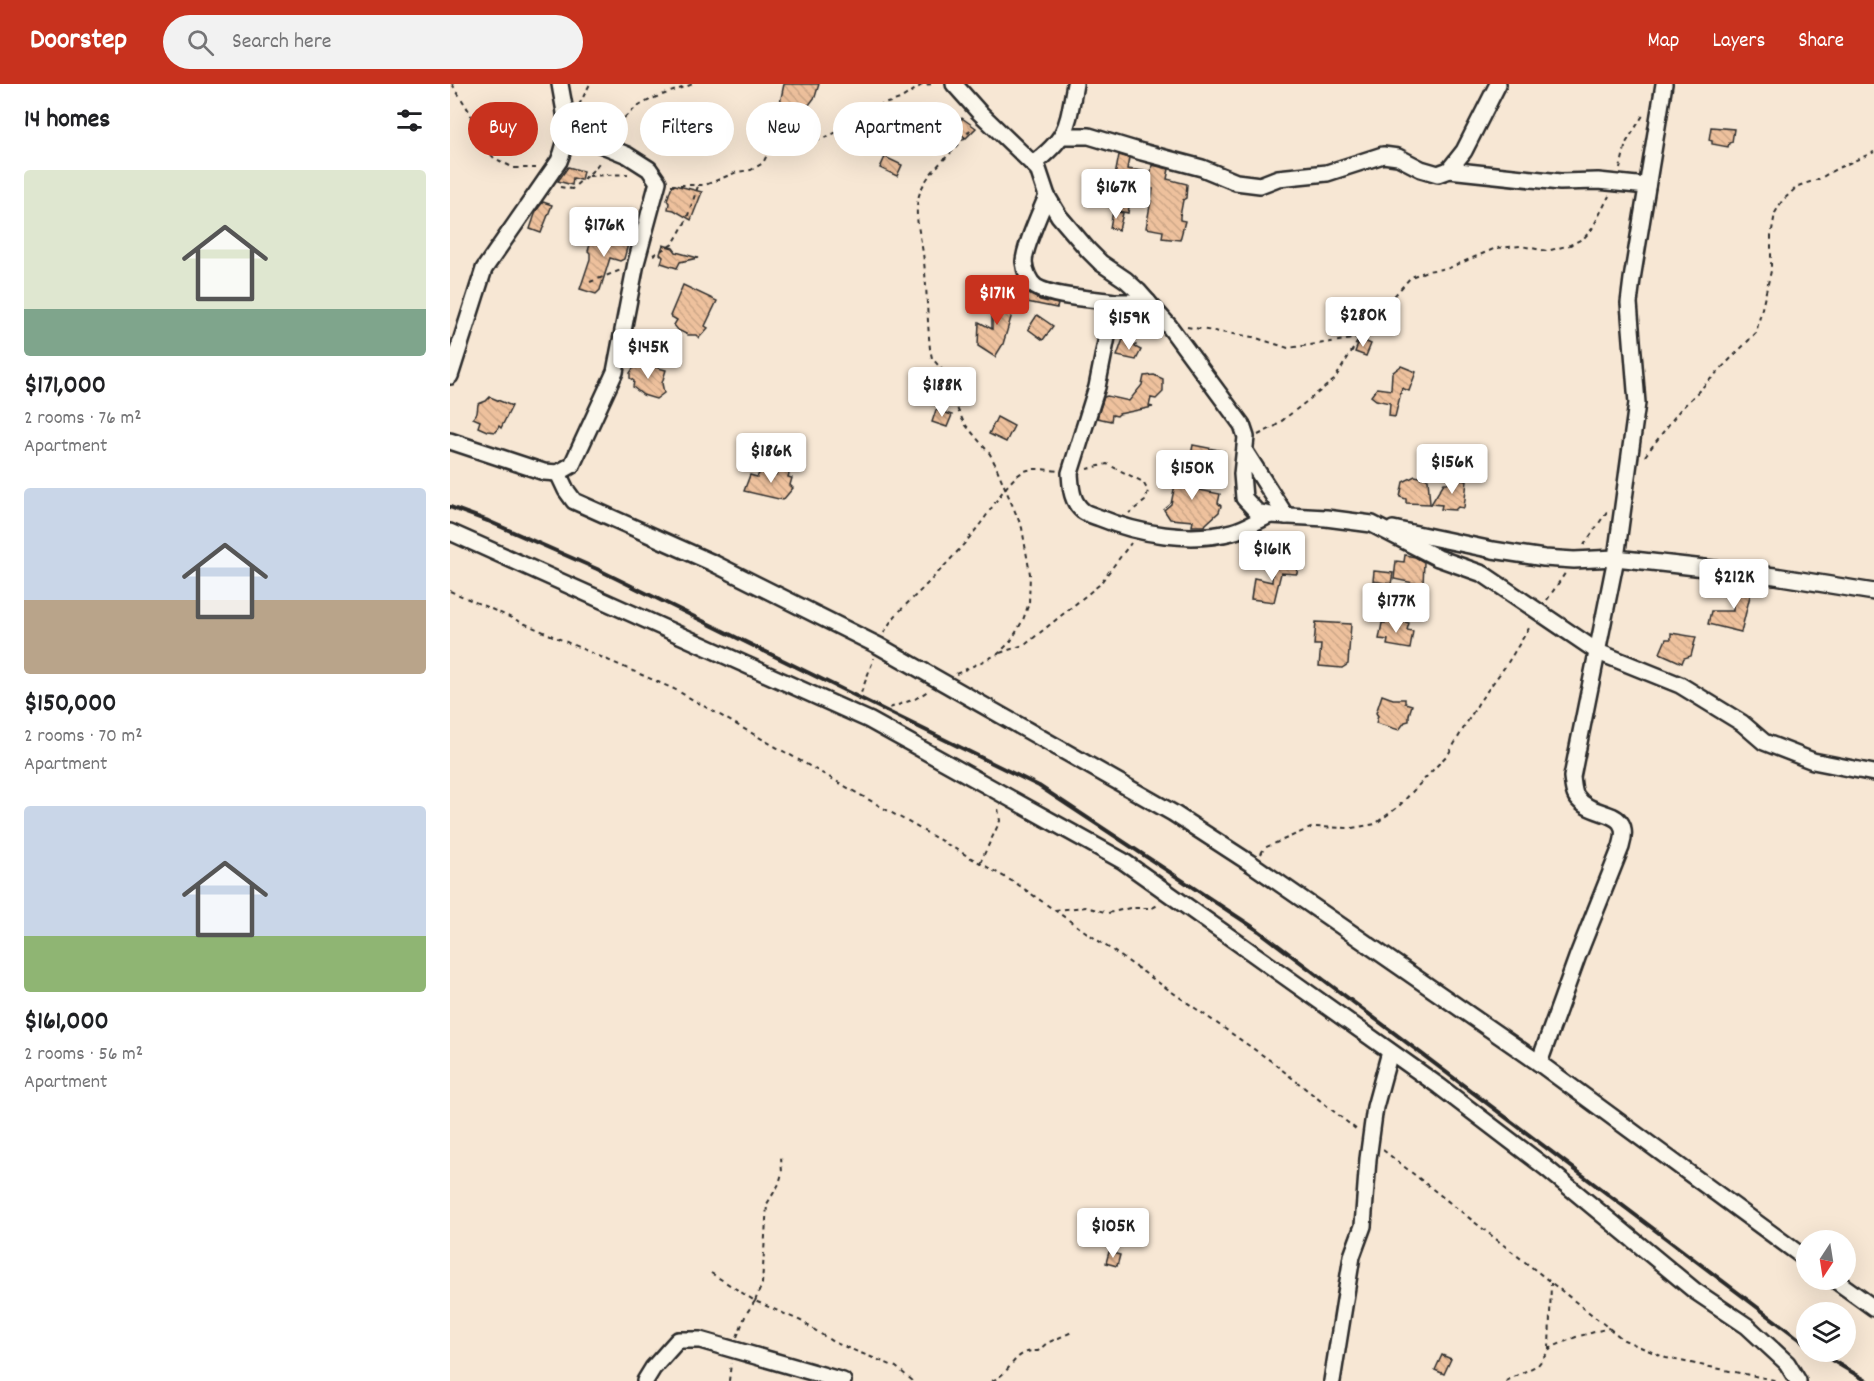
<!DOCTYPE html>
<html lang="en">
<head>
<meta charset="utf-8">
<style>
	:root { --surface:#fff; --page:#f2f2f2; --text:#202124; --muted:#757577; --accent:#c8321e }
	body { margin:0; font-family:Dekko,sans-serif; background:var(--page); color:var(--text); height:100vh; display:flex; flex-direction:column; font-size:22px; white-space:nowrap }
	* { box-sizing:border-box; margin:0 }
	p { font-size:20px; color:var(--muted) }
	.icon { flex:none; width:33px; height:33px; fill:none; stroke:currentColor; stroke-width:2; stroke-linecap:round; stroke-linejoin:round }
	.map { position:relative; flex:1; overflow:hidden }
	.panel { display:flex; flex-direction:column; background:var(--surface); width:450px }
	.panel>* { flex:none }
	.guide { position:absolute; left:18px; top:18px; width:570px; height:54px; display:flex; gap:12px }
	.needle { width:39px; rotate:192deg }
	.buttons { position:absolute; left:1346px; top:1146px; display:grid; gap:12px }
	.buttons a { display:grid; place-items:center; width:60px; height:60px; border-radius:50%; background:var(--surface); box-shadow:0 6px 24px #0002; font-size:30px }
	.price { position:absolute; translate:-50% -51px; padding:0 14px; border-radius:6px; background:#fff; color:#222; font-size:20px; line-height:39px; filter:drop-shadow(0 2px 3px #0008) }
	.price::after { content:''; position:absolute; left:50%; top:36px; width:18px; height:14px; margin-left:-9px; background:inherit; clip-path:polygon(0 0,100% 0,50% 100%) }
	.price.active { background:var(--accent); color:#fff }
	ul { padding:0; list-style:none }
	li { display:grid; align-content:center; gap:12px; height:318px; padding:0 24px }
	li span { display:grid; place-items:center; height:186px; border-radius:6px; color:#555 }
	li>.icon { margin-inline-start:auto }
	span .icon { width:108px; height:108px; fill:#fffc; stroke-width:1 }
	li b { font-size:26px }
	h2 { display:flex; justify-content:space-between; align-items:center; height:72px; padding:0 24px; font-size:26px }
	.chip { padding:0 21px; border-radius:27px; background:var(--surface); box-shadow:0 6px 24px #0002; font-size:21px; line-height:54px }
	.chip.active { background:var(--accent); color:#fff }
	header { display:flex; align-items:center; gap:36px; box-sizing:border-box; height:84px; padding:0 30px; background:var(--accent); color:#fff }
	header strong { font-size:28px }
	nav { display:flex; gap:33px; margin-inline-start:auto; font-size:21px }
	.search { width:420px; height:54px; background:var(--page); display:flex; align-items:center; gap:15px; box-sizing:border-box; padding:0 21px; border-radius:33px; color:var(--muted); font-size:22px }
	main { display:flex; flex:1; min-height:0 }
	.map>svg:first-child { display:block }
</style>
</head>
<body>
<header>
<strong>Doorstep</strong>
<div class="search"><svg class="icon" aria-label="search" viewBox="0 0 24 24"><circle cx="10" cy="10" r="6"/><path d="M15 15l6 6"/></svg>Search here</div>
<nav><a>Map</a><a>Layers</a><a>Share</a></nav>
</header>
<main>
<section class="panel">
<h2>14 homes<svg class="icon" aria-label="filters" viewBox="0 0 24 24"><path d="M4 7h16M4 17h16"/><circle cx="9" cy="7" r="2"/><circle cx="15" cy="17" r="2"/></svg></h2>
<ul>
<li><span style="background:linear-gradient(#dfe7d0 75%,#7fa58c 0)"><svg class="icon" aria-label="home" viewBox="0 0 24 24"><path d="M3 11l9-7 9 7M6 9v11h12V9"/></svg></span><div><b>$171,000</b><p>2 rooms · 76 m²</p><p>Apartment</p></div></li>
<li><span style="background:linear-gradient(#c9d6e8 60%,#b9a48a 0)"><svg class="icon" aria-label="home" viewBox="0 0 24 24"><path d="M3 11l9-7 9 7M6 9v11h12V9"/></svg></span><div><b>$150,000</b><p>2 rooms · 70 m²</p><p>Apartment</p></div></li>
<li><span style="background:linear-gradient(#c9d6e8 70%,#8fb573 0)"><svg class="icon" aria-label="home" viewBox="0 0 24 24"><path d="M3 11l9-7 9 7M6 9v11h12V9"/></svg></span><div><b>$161,000</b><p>2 rooms · 56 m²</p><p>Apartment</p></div></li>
</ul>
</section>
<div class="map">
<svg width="1424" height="1297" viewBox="0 0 1424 1297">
	<defs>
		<pattern id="building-back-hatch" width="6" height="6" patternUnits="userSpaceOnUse" patternTransform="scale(1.5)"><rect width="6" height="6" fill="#eec19d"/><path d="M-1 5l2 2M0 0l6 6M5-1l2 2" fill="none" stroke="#cca687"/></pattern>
	</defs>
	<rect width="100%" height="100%" fill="#f7e7d4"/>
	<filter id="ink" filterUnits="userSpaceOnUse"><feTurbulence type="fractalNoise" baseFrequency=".0167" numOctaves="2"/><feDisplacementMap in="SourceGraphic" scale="12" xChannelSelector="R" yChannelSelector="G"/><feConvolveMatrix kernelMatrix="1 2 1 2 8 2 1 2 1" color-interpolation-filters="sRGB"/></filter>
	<g filter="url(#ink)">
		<g fill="url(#building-back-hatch)" stroke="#2b2b2b" stroke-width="1.5">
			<polygon points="334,0 369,0 365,13 359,21 330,19"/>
			<polygon points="499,28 511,36 512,34 526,44 516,54 493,36"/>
			<polygon points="1261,43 1284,45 1282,58 1279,59 1278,63 1262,60 1262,57 1259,56"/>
			<polygon points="669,71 679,74 677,85 701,88 702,81 719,85 717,95 737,100 736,114 733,116 730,132 730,136 735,137 730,156 712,154 713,147 696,144 703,105 682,103 678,129 664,126 669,95 665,92"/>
			<polygon points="435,73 452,81 447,92 430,84"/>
			<polygon points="118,83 133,87 131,96 123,94 122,101 108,97"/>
			<polygon points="225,101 252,108 241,136 224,126 218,125 219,119 217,116 221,104"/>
			<polygon points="93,118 102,121 91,149 80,145 86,127"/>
			<polygon points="663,127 673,129 669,146 660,144"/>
			<polygon points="156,146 168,149 170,146 181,149 174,175 170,177 160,174 150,206 146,210 130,205 140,175 140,169 138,167 141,157 144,159 146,153 148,154"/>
			<polygon points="213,161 223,164 226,168 248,174 230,178 227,184 211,179 213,173 210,170"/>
			<polygon points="233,201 267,217 255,242 258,244 249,254 246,251 238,251 228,246 224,241 227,236 220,232"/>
			<polygon points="579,210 590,216 608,220 607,224 567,216"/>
			<polygon points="546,211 566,217 553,260 545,273 528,262 529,238 542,245 542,227"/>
			<polygon points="587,231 603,242 593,256 578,245"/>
			<polygon points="673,255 686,261 685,263 691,266 686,276 667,272"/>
			<polygon points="910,255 921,260 916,272 905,268"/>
			<polygon points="194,280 216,286 212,299 214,309 206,315 193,311 183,303 184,297 180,294 180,289 184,283"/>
			<polygon points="951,282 966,288 959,307 952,304 945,333 939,332 940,319 926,316 921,312 927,304 941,306 942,289"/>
			<polygon points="704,291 713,295 713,308 706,315 701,314 699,322 703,323 669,330 667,332 662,331 661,337 647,334 654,313 657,312 679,317 692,301 694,292"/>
			<polygon points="40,313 62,322 51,344 49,342 46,348 37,347 28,343 30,337 23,334 27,329 28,320 36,317"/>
			<polygon points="486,326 502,331 497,343 482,338"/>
			<polygon points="547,333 564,342 556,358 539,350"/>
			<polygon points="743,361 774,367 771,384 763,383 762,385 739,381"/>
			<polygon points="328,383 340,386 338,393 342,394 340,401 343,404 333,416 294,407 300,391 307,393 310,388 326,391"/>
			<polygon points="728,386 746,388 744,405 770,410 768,419 771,422 769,428 756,440 755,442 742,442 743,437 720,435 714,426 721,420"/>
			<polygon points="965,392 978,395 980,420 956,419 956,415 950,413 953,398"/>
			<polygon points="1001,395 1017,397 1014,424 1008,423 1005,426 991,425 992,421 981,420 994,399 1000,399"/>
			<polygon points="955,471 965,473 974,478 973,501 944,495 946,477 954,478"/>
			<polygon points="823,475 833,476 833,479 848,480 847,490 831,489 824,518 801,515 804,494 822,498"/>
			<polygon points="924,487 943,489 941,500 923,497"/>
			<polygon points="1283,500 1303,500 1291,548 1258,540 1261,527 1283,527"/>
			<polygon points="935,534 959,539 957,546 963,547 960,565 937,561 938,556 929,555 932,539 935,539"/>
			<polygon points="866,538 901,540 898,580 892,584 869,582 871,561 864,561"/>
			<polygon points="1221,549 1246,553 1241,572 1234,574 1232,579 1210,569 1216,555 1221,555"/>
			<polygon points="932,611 943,615 955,615 955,619 962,621 959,631 959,637 955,638 949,646 926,639 928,632 926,629"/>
			<polygon points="659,1168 670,1171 667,1182 656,1179"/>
			<polygon points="992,1271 1001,1275 994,1290 985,1286"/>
		</g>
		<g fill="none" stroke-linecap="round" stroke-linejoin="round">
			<g stroke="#2b2b2b" stroke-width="20">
				<g id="minor">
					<polyline points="504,0 529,28 588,85 597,112 609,132 638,166 651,179 676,196 688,207 719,242 792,341 796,353 792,390 794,414 807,428 820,431 876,434 922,440 988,474 1033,490 1148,568 1230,601 1292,639 1314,658 1363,677 1424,689"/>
					<polyline points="612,52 639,52 692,68 752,84 786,98 810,101 828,94 877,89 933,71 948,73 971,85 988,90 999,86 1014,67 1048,0"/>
					<path d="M583,80C619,52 617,43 625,0"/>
					<polyline points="999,86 1110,98 1148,97 1197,102"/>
					<path d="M597,112C591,127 574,164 574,178C575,187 579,198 586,203C602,213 645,215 664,218"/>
					<path d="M698,218H664L647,303L620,389C621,403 621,417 633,427C637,430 645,432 650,434C689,450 740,459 782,448C795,445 808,436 820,431"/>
					<path d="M0,292L34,185L109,77C122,47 115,31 110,0"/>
					<polyline points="0,357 94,388 108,389 122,381 165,288 186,179 208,98 199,85 177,71 118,47"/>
					<polyline points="796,369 836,432"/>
					<polyline points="108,389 116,406 124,417 263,479 429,562 723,729 803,781 1089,979 1356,1175"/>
					<polyline points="943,445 1043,466 1094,474 1124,476 1166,474 1325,492 1424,508"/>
					<polyline points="0,448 419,636 673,777 989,1002 1095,1083 1245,1207 1297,1242 1337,1279 1348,1297"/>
					<path d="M1089,979L1128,871L1171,763C1184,721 1142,737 1126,712C1123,707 1123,700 1122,693L1166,474L1187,319L1179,219L1182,195L1214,0"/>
					<polyline points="1385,1196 1424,1224"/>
					<polyline points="195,1297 203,1284 228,1256 250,1256 393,1297"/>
					<polyline points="882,1297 902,1172 913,1142 918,1075 925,1023 940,968"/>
				</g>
			</g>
			<g stroke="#2b2b2b" stroke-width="2" stroke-dasharray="4.5 4.5" stroke-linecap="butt">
				<polyline points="2,0 19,27 36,65 44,74 64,84 86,84"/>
				<polyline points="129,21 140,0"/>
				<path d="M164,49C180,17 212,12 243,0"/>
				<polyline points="1170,85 1176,59 1195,28"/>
				<polyline points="139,92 178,90"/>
				<polyline points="221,101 255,101 287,88 301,86 313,79 322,61 329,56 350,57 372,55 402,41 421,24 450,15 472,1 483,0"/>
				<path d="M110,103L122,105C134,93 141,91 151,76"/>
				<polyline points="203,171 223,160 236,137 248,102"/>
				<polyline points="140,198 171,186"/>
				<polyline points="737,243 803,253 838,264 910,254"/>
				<polyline points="808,351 824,343 884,296 916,244 961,193 977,187 999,184 1046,164 1071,162 1097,167 1120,161 1134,154 1142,145 1159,112"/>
				<polyline points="1195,372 1229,327 1306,249 1321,187 1321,152 1325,129 1332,117 1348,102 1369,95 1386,85 1424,68"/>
				<polyline points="637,385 657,380 693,398 698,407 695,417 679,429"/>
				<polyline points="1134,461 1158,426"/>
				<polyline points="0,507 224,605 567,800 821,977 907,1046"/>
				<polyline points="1097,516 1116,488"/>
				<path d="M434,549C444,529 460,518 476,501C493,484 516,459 531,439C542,425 558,394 575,387C584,383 599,386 608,387"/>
				<polyline points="550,569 576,560 649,501 681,459"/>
				<path d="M506,590L548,570L561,557L573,536L579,519L580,490L572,444L545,380L540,370L514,339L507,324L500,295L482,274L480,265C477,233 477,201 473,169C470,149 462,126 471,106C482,80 510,66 522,42"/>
				<polyline points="408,617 424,574"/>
				<polyline points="431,627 465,615 478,607"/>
				<polyline points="811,770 814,764 863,743 902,744 925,740 948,723 999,669 1029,618 1057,580 1081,541"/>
				<polyline points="530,779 550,737 548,724"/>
				<polyline points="605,826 636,823 658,829 680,824 702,824 710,820"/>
				<polyline points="933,1066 1174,1256 1216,1274 1329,1297"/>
				<polyline points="261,1189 305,1217 351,1237 383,1258 446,1283 463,1297"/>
				<polyline points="305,1217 312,1200 317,1120 329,1100 332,1089 331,1073"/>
				<polyline points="287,1253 296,1230 305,1217"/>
				<polyline points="1099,1265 1101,1199"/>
				<polyline points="279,1297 281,1279"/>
				<path d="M542,1297C563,1288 563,1265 588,1267L597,1259L622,1248"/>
				<polyline points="1056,1297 1088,1281 1102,1263 1126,1253 1159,1244"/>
			</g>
			<use href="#minor" stroke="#fbf7ec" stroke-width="15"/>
			<g stroke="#2b2b2b" stroke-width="4">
				<polyline points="0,423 38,437 147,485 589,702 809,847 1356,1260"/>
				<polyline points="1368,1268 1417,1297"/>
			</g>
		</g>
	</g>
</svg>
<div class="buttons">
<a><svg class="needle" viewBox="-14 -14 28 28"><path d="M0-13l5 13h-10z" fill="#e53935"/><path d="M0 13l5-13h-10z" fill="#757577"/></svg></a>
<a><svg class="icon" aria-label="layers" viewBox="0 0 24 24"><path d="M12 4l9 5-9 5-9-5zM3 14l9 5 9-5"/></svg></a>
</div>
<b class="price" style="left:666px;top:136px">$167K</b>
<b class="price" style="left:154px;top:174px">$176K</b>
<b class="price active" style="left:547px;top:242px">$171K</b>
<b class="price" style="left:913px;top:264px">$280K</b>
<b class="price" style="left:679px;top:267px">$159K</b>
<b class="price" style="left:198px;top:296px">$145K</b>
<b class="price" style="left:492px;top:334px">$188K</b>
<b class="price" style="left:321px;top:400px">$186K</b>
<b class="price" style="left:1002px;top:411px">$156K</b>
<b class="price" style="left:742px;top:417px">$150K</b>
<b class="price" style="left:822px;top:498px">$161K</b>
<b class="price" style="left:1284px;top:526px">$212K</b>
<b class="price" style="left:946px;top:550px">$177K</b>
<b class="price" style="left:663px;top:1175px">$105K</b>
<div class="guide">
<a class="chip active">Buy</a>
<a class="chip">Rent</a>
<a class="chip">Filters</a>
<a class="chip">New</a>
<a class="chip">Apartment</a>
</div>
</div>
</main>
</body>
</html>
